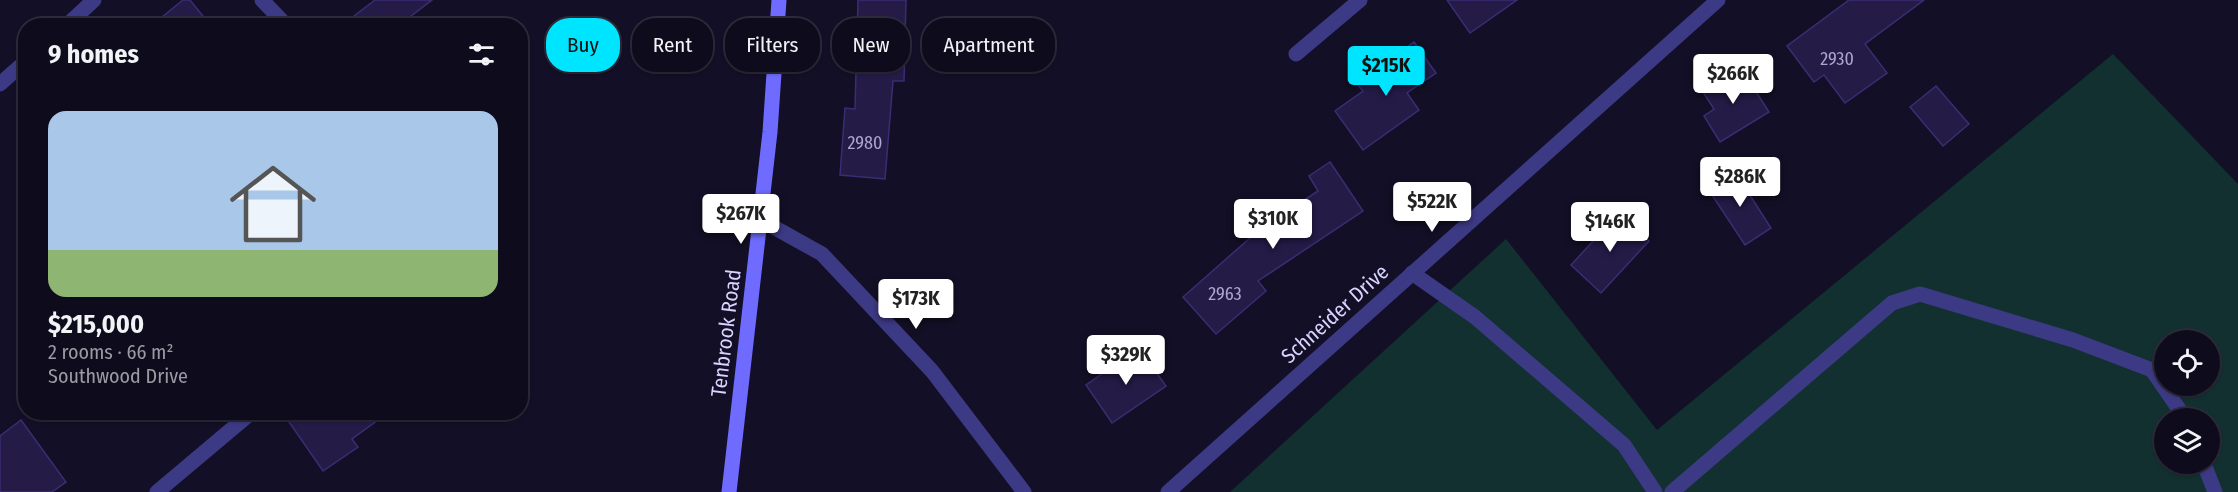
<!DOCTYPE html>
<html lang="en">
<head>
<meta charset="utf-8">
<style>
	:root { --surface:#0e0b1c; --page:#1c1929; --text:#f1f3f6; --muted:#9b9ba3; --line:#2e2b3b; --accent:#00e5ff }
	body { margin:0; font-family:"Fira Sans Condensed",sans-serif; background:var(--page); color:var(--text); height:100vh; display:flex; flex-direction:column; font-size:22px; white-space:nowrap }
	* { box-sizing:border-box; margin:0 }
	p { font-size:20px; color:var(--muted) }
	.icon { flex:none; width:33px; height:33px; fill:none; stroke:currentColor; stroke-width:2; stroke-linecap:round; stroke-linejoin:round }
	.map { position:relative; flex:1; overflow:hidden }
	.details { position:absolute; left:18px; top:18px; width:510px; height:402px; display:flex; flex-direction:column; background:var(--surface); border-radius:24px; box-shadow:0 2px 4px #0004,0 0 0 2px var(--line) }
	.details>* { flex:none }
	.hud { position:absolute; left:546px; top:18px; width:570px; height:54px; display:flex; gap:12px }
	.controls { position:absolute; left:2154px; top:330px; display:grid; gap:12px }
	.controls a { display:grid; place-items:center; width:66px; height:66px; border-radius:50%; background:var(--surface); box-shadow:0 2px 4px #0004,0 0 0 2px var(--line); font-size:30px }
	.price { position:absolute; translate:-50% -51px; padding:0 14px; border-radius:6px; background:#fff; color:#222; font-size:20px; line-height:39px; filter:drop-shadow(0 2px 3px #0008) }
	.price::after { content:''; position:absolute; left:50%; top:36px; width:18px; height:14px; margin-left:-9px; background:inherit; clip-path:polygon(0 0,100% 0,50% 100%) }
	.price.active { background:var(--accent); color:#111 }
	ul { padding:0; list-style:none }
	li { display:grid; align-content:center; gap:12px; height:318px; padding:0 30px }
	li+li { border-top:2px solid var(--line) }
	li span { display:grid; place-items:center; height:186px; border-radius:18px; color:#555 }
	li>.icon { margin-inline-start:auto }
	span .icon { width:108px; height:108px; fill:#fffc; stroke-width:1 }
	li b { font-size:26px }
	h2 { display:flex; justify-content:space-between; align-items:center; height:72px; padding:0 30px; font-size:26px }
	.pill { padding:0 21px; border-radius:24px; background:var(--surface); box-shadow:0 2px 4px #0004,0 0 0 2px var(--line); font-size:21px; line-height:54px }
	.pill.active { background:var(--accent); color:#111 }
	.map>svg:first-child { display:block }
</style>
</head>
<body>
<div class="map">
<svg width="2238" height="492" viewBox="0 0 2238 492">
	<rect width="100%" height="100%" fill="#130f26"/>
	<path fill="#12302f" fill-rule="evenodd" d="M2113,54L2238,184V492H1230L1506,239L1657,430ZM2164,340H2210V386H2164ZM2164,418H2210V464H2164Z"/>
	<g fill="#241b47" stroke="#3b2d73" stroke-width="1.5">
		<polygon points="183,0 190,0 211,26 151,26"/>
		<polygon points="375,0 432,0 398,26 341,26"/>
		<polygon points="858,0 906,0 904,81 893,81 885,179 840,175 845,108 855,109"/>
		<polygon points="1447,0 1517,0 1470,33"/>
		<polygon points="1849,0 1924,0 1865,44 1887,73 1845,103 1824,75 1814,82 1787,46"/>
		<polygon points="1414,42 1436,73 1407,93 1419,110 1363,150 1335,111 1363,91 1356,83"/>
		<polygon points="1741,68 1769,112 1720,142 1704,116 1714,109 1703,92"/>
		<polygon points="1936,86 1969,124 1943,146 1910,107"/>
		<polygon points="1330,162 1363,211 1258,281 1266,291 1216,334 1183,297 1259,230 1318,191 1309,176"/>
		<polygon points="1735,172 1771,228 1745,245 1708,189"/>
		<polygon points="1619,213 1649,241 1601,293 1571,265"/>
		<polygon points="1139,348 1166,386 1112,423 1086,385"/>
		<polygon points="303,412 389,412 352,439 358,447 323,471 289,422"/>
		<polygon points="21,420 66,482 52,492 0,492 0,436"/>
	</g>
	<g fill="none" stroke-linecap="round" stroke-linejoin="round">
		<g stroke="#3d3a85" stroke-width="15">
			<polyline points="2204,464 2215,492"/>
			<polyline points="1672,492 1892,303 1920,294 2073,340 2152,370 2185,418"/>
		</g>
		<g stroke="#3d3a85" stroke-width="15">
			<polyline points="262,0 287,26"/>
			<polyline points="66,26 94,0"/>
			<polyline points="1296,54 1360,0"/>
			<polyline points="0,84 26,61"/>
			<polyline points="761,220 822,254 932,371 1024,492"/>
			<polyline points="1412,273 1475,317 1624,445 1655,492"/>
			<polyline points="157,492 252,412"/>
			<polyline points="1168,492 1718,0"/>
		</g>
		<polyline stroke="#6f6bff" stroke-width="15" points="729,492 770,132 779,0"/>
	</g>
	<g text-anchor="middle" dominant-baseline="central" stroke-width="5" stroke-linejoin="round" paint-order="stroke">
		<g font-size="18" fill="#aca6d1">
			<text x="1837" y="59">2930</text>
			<text x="865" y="143">2980</text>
			<text x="1225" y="294">2963</text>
		</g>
		<g font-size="21" fill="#d9d4ff" stroke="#130f26">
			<text transform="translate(1335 314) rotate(-42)">Schneider Drive</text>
			<text transform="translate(726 333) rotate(-83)">Tenbrook Road</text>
		</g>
	</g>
</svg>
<div class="controls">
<a><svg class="icon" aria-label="locate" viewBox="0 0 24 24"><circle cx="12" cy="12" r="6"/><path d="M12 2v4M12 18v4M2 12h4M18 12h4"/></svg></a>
<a><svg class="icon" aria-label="layers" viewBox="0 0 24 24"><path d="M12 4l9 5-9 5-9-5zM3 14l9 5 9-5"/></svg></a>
</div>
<b class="price active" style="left:1386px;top:97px">$215K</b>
<b class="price" style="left:1733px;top:105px">$266K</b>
<b class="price" style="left:1740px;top:208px">$286K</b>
<b class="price" style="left:1432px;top:233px">$522K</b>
<b class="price" style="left:741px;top:245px">$267K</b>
<b class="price" style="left:1273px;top:250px">$310K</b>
<b class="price" style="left:1610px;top:253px">$146K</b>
<b class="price" style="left:916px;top:330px">$173K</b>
<b class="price" style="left:1126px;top:386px">$329K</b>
<div class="hud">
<a class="pill active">Buy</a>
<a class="pill">Rent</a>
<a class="pill">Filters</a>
<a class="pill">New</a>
<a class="pill">Apartment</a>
</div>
<section class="details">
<h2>9 homes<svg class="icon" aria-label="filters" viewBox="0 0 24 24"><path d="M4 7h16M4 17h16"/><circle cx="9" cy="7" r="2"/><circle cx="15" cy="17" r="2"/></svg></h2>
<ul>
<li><span style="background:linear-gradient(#a9c7e8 75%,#8fb573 0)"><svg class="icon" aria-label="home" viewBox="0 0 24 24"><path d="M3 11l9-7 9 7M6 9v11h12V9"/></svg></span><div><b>$215,000</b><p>2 rooms · 66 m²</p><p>Southwood Drive</p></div></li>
</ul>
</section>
</div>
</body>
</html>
